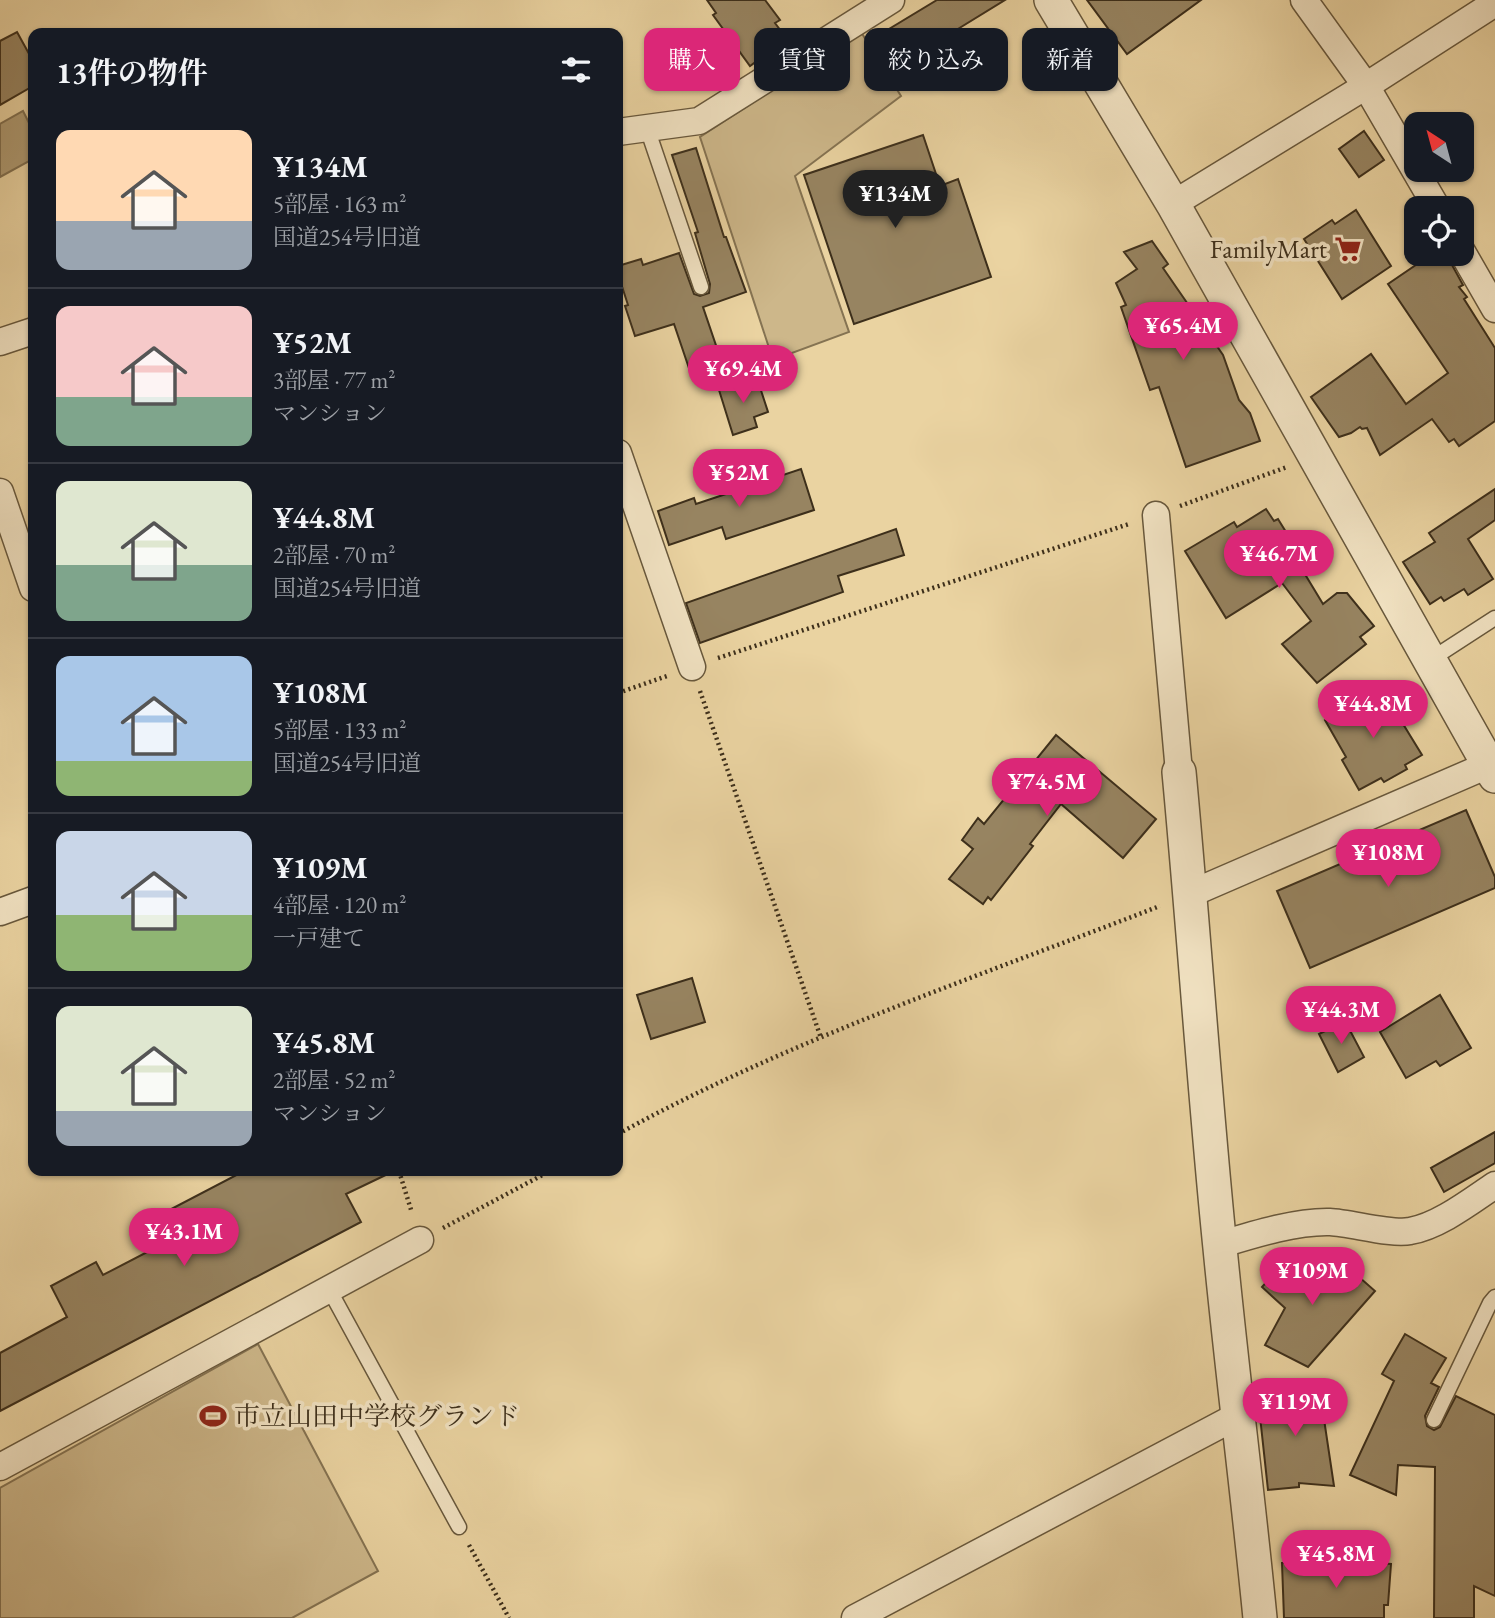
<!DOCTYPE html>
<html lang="ja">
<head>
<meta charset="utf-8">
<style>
	:root { --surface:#171b24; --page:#242831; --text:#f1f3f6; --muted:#9ea1a6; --line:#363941; --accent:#db2777 }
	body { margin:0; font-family:"EB Garamond","Noto Serif JP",serif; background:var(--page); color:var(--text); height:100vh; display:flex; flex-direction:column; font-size:26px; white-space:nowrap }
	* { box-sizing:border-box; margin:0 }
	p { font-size:23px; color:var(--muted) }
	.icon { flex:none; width:38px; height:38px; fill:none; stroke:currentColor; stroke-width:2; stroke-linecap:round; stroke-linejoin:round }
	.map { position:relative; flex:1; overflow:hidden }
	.sheet { position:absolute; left:28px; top:28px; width:595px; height:1148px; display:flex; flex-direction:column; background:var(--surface); border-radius:14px; box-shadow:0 2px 5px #0004 }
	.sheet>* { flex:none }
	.hud { position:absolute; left:644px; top:28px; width:665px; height:63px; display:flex; gap:14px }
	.needle { width:46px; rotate:324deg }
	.buttons { position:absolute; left:1404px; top:112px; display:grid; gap:14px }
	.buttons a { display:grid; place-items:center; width:70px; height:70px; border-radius:14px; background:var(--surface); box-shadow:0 2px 5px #0004; font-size:35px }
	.price { position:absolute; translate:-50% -60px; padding:0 16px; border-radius:24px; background:var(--accent); color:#fff; font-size:23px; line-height:46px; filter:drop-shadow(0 2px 4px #0008) }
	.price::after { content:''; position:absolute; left:50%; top:42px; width:21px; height:16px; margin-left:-10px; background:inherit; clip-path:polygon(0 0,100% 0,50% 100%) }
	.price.on { background:#222; color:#fff }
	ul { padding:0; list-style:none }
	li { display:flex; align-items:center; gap:21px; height:175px; padding:0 28px }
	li+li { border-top:2px solid var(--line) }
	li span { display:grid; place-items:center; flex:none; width:196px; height:140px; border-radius:14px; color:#555 }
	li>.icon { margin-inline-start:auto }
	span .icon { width:84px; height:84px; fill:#fffc; stroke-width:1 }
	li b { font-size:30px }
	h2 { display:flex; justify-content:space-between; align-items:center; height:84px; padding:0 28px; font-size:30px }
	.pill { padding:0 24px; border-radius:14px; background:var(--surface); box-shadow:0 2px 5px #0004; font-size:24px; line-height:63px }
	.pill.on { background:var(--accent); color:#fff }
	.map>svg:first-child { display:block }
</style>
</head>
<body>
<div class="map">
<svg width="1495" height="1618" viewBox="0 0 1495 1618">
	<rect width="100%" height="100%" fill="#ead3a1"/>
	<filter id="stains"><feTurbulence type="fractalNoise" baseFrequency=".00286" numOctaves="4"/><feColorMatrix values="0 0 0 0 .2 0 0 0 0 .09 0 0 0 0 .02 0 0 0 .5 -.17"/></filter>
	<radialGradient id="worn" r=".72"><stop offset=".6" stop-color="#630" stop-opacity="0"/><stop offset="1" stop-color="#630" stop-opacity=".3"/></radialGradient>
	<g fill="#cdb78a" stroke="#857352" stroke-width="2">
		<polygon points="861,32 901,96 795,176 849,332 773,360 700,137"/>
		<polygon points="258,1344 378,1571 292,1618 0,1618 0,1488"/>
	</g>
	<polygon fill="#af9b73" stroke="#817050" stroke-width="2" points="23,111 33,131 33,159 0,177 0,124"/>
	<g fill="#978461" stroke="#3d2f1b" stroke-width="2">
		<polygon points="707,0 765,0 780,20 775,23 787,39 750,66 713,15 716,13"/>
		<polygon points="937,0 1005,0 953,32 957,38 951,42 954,49 902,81 880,45 894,36 889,29"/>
		<polygon points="1087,0 1201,0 1127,54"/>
		<polygon points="17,32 33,61 33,86 0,105 0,41"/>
		<polygon points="1364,131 1384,160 1359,177 1339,149"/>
		<polygon points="923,135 940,186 958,179 991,277 854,324 804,175"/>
		<polygon points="696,148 724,237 726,237 746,292 703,307 724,369 693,380 674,324 635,336 625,306 628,305 618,274 618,266 641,259 643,265 679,253 694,294 700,296 709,293 710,284 695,233 698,232 672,155"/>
		<polygon points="1356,210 1391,266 1342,299 1304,239 1332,220 1335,224"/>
		<polygon points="1152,241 1168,264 1163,268 1223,355 1239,400 1250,413 1260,441 1186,467 1159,387 1150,390 1121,307 1126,305 1116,283 1137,269 1124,252"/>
		<polygon points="1432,254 1446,254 1463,285 1459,287 1467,297 1464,299 1495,348 1495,421 1459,446 1454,439 1449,442 1432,419 1380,455 1367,428 1362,429 1360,427 1351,433 1339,437 1311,397 1371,354 1406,404 1448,373 1388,284"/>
		<polygon points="757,378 768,412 754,417 757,427 733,435 719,390"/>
		<polygon points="801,469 814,510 726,539 722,527 669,545 658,511 694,498 696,504"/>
		<polygon points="1495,489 1495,520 1468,539 1493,579 1468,595 1464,589 1444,601 1441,597 1430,604 1403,562 1435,542 1429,533"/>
		<polygon points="1266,509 1274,521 1278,519 1302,558 1297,561 1323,604 1337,593 1347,593 1374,626 1360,637 1366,644 1317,683 1282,644 1311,621 1282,583 1226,618 1185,551 1234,522 1237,527"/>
		<polygon points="896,529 904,555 838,576 843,592 700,643 686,603"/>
		<polygon points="1381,688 1422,755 1405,765 1407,769 1384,782 1381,778 1359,790 1342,760 1346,757 1325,720"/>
		<polygon points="1056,735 1156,819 1123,858 1061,804 1030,844 1033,846 991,900 988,897 983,904 949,879 973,849 962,840 978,818 984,824"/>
		<polygon points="1466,810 1495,877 1495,888 1310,968 1277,891"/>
		<polygon points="692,978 705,1022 651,1039 637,995"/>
		<polygon points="1440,995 1471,1048 1440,1066 1436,1061 1406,1078 1380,1032"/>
		<polygon points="1345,1021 1364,1057 1338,1072 1319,1034"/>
		<polygon points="1495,1132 1495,1163 1444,1192 1431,1168"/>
		<polygon points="244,1171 394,1171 346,1194 361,1222 0,1411 0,1353 67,1317 51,1286 96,1262 103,1275 155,1248 146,1230 159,1223 156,1217"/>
		<polygon points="1295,1251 1323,1276 1335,1263 1347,1274 1351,1270 1375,1291 1308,1367 1265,1345 1285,1308 1262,1287"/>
		<polygon points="1405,1334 1446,1358 1431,1383 1439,1387 1425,1416 1427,1426 1434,1430 1440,1427 1456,1396 1495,1415 1495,1596 1474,1586 1474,1618 1434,1618 1435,1467 1398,1465 1396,1495 1350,1475 1394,1381 1382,1374"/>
		<polygon points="1314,1382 1317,1400 1321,1399 1334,1486 1299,1483 1299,1487 1268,1490 1259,1407 1262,1407 1260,1391"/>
		<polygon points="1346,1561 1391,1564 1388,1605 1384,1605 1384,1618 1284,1618 1282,1563"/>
	</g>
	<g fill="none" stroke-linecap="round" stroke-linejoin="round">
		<g stroke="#68583c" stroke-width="17">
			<g id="service">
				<polyline points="647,128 701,287"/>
				<polyline points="1430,660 1495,618"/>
				<polyline points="329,1289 459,1527"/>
				<polyline points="1434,1420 1490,1303 1495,1297"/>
			</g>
		</g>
		<g stroke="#68583c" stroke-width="29">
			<g id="minor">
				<polyline points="1304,0 1366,86 1437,208"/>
				<polyline points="618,132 699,121 891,0"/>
				<polyline points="1173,204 1366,86 1495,3"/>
				<polyline points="1461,250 1495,309"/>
				<polyline points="0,342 33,331"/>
				<polyline points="618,453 692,667"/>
				<polyline points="0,492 33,588"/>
				<polyline points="1156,515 1179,772"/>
				<polyline points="1190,894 1488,765"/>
				<polyline points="0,912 33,900"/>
				<path d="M1219,1245C1252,1235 1296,1221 1330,1222C1351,1223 1392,1235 1410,1231C1439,1226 1471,1201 1495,1185"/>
				<polyline points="0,1467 420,1240"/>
				<polyline points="855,1618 1237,1416"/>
			</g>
		</g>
		<g stroke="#68583c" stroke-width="36">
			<g id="tertiary">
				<polyline points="1051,0 1173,204 1495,776"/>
				<path d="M1179,772C1194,931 1204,1090 1220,1248C1232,1372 1248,1495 1260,1618"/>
			</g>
		</g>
		<g stroke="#3d2f1b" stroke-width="4.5" stroke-dasharray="2 3.5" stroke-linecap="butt">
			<polyline points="1180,506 1287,467"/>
			<polyline points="718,658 1129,524"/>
			<polyline points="700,691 821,1038"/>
			<polyline points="618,693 667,676"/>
			<path d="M618,1134C789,1040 979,976 1160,906"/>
			<polyline points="399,1171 412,1213"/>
			<polyline points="443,1228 550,1171"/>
			<polyline points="469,1545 509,1618"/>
		</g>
		<use href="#service" stroke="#f1e2c2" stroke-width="14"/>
		<use href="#minor" stroke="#f1e2c2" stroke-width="26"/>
		<use href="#tertiary" stroke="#f1e2c2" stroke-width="33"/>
	</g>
	<defs>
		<g id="supermarket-bare" transform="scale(2.1)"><path d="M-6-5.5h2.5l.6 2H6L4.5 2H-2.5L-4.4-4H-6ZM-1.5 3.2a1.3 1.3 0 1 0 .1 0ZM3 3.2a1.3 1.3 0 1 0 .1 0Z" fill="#8f2418" stroke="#f1e2c2" stroke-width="2.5" paint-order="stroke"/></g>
		<g id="stadium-bare" transform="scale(2.1)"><path d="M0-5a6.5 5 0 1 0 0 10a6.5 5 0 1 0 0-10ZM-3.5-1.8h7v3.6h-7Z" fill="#8f2418" stroke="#f1e2c2" stroke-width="2.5" paint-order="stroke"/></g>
	</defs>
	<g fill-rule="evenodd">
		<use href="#supermarket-bare" x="1348" y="249"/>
		<use href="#stadium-bare" x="213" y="1416"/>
	</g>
	<g text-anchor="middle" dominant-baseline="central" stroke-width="7" stroke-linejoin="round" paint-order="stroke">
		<g font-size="26" fill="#3d2f1b" stroke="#f1e2c2" text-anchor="end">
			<text x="1327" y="249">FamilyMart</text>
			<text x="234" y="1416" text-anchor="start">市立山田中学校グランド</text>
		</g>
	</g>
	<rect width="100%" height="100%" filter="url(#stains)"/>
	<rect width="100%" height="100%" fill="url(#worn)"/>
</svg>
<div class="buttons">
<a><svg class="needle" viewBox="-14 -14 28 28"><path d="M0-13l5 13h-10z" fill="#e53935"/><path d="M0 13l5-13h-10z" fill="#9ea1a6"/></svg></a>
<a><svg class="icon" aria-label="locate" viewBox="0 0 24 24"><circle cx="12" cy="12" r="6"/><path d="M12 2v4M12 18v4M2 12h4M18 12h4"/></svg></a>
</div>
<b class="price on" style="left:895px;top:230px">¥134M</b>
<b class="price" style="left:1183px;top:362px">¥65.4M</b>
<b class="price" style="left:743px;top:405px">¥69.4M</b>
<b class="price" style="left:739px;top:509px">¥52M</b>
<b class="price" style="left:1279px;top:590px">¥46.7M</b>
<b class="price" style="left:1373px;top:740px">¥44.8M</b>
<b class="price" style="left:1047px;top:818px">¥74.5M</b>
<b class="price" style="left:1388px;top:889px">¥108M</b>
<b class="price" style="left:1341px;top:1046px">¥44.3M</b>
<b class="price" style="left:184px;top:1268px">¥43.1M</b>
<b class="price" style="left:1312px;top:1307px">¥109M</b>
<b class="price" style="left:1295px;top:1438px">¥119M</b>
<b class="price" style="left:1336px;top:1590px">¥45.8M</b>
<div class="hud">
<a class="pill on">購入</a>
<a class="pill">賃貸</a>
<a class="pill">絞り込み</a>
<a class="pill">新着</a>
</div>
<section class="sheet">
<h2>13件の物件<svg class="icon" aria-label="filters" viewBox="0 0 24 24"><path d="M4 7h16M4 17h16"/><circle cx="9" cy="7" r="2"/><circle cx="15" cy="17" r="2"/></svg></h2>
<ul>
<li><span style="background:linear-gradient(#ffd9b3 65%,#9aa5b1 0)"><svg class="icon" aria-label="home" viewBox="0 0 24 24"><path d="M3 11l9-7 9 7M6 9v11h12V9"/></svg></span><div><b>¥134M</b><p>5部屋 · 163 m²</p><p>国道254号旧道</p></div></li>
<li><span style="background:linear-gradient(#f6c9c9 65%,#7fa58c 0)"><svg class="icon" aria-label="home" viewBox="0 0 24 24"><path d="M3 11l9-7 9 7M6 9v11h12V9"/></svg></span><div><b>¥52M</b><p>3部屋 · 77 m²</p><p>マンション</p></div></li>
<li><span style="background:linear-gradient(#dfe7d0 60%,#7fa58c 0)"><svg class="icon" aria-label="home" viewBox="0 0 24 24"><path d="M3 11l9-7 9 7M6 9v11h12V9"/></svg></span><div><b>¥44.8M</b><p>2部屋 · 70 m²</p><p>国道254号旧道</p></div></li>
<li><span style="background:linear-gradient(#a9c7e8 75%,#8fb573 0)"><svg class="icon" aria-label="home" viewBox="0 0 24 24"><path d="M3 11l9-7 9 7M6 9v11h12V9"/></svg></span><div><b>¥108M</b><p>5部屋 · 133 m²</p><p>国道254号旧道</p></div></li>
<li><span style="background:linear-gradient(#c9d6e8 60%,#8fb573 0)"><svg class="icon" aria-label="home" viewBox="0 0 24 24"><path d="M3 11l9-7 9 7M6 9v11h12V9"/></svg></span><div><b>¥109M</b><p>4部屋 · 120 m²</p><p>一戸建て</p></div></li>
<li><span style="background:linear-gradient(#dfe7d0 75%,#9aa5b1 0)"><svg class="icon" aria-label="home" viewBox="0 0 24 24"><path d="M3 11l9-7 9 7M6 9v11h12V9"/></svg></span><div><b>¥45.8M</b><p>2部屋 · 52 m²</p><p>マンション</p></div></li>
</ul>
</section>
</div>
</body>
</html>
